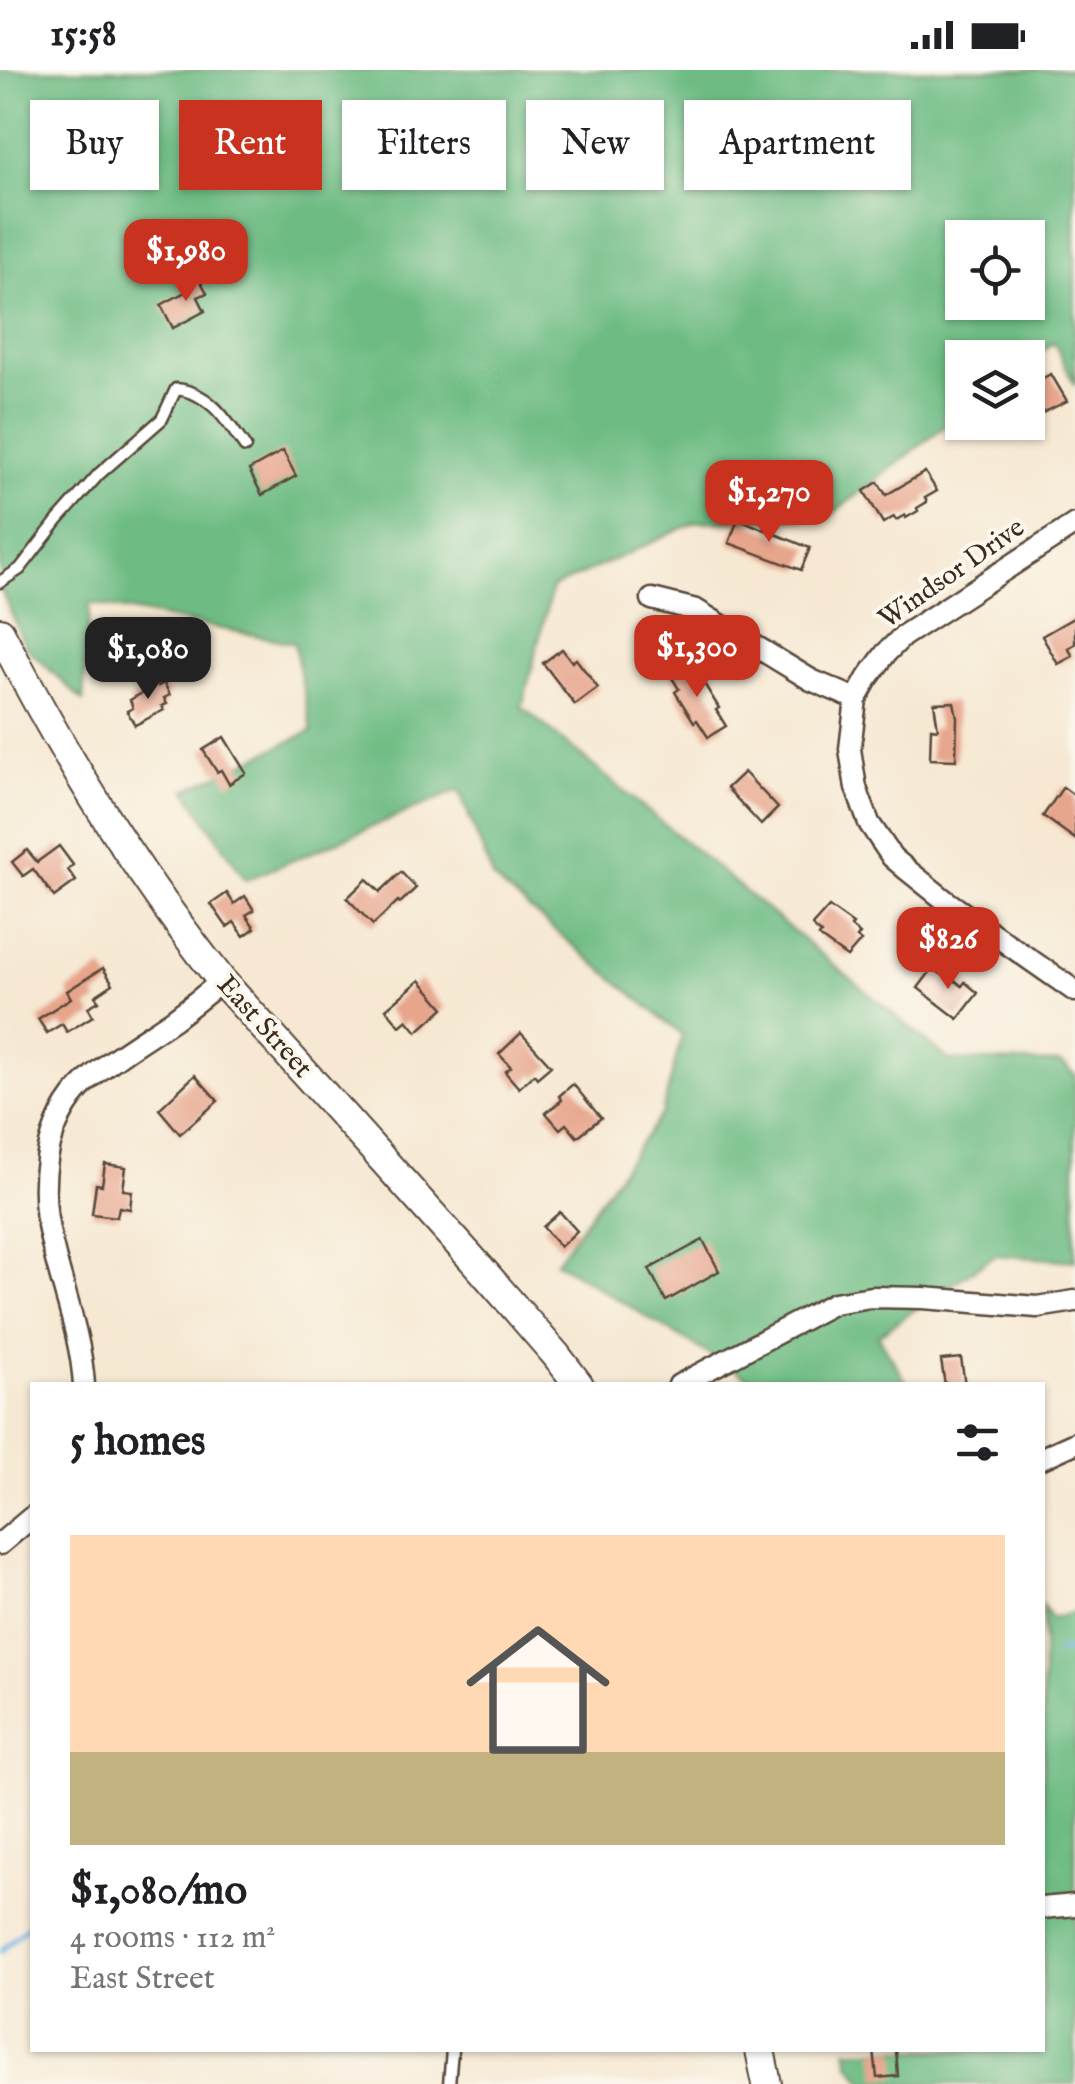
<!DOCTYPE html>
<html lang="en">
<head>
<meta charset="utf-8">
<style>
	:root { --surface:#fff; --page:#f6f6f6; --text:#202124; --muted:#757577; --line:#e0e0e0; --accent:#c8321e }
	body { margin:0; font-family:"IM FELL English",serif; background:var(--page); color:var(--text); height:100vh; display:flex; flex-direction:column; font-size:38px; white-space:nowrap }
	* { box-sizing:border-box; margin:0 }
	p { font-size:32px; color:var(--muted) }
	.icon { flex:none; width:55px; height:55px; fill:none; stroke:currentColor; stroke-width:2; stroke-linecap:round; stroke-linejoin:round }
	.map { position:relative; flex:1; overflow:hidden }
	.panel { position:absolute; left:30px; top:1312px; width:1015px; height:670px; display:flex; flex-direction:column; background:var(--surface); border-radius:0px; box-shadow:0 2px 8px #0004 }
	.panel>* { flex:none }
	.hud { position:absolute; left:30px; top:30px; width:1015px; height:90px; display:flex; gap:20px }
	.buttons { position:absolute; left:945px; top:150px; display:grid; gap:20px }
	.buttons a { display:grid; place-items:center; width:100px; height:100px; border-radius:0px; background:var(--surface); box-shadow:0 2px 8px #0004; font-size:50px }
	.price { position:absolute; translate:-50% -85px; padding:0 22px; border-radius:20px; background:var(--accent); color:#fff; font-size:32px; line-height:65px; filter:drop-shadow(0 2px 5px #0008) }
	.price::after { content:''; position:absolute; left:50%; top:60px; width:30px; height:22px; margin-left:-15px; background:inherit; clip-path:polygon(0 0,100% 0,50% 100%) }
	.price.selected { background:#222; color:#fff }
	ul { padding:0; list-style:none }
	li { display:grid; align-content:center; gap:20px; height:530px; padding:0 40px }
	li+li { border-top:2px solid var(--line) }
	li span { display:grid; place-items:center; height:310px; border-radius:0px; color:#555 }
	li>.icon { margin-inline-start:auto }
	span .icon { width:180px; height:180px; fill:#fffc; stroke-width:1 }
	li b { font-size:42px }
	h2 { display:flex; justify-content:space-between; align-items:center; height:120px; padding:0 40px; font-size:42px }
	.pill { padding:0 35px; border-radius:0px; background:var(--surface); box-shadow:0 2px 8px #0004; font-size:35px; line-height:90px }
	.pill.selected { background:var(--accent); color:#fff }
	.status { display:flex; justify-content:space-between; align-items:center; height:70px; padding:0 50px; background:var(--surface); direction:ltr }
	.status svg { height:28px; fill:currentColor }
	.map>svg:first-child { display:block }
</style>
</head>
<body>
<div class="status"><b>15:58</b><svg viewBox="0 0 49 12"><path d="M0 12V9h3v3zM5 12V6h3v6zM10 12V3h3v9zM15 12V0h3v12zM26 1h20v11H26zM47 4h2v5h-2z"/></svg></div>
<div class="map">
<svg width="1075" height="2014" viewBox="0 0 1075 2014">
	<rect width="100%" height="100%" fill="#fbf7ec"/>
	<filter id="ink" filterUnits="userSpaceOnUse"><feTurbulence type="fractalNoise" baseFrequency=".01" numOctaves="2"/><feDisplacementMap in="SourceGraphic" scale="20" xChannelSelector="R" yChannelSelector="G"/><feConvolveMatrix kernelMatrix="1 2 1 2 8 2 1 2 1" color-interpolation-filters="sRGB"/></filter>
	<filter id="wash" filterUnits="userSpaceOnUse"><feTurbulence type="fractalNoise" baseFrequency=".0048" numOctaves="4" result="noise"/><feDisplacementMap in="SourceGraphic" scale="40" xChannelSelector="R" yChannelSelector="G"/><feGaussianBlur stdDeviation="2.25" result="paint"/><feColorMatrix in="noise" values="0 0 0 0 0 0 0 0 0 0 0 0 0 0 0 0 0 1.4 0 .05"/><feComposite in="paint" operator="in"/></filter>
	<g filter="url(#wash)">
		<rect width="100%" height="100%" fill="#f6e8d2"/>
		<g fill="#6ebc84" stroke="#547351" stroke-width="2.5" fill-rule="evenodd">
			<path d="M0,0H1075V316L1054,272L1028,293V288H962V343L827,448L696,452L552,518L522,637L949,990L1062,993L1075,1005V1191L995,1185L878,1265L908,1315H760L556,1192L662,1043L682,965L494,810L459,720L246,810L186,720L312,661L294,573L90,533L83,631L25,576L0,517ZM962,168H1028V232H962Z"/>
			<polygon points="1043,1536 1051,1549 1075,1542 1075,2014 865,2014 850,1993 847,1980 1042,1980"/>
		</g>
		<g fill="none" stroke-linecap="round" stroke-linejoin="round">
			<g stroke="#69addf" stroke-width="5">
				<polyline points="1058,1582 1075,1580"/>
				<polyline points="0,1882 32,1852"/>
			</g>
		</g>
		<g id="blocks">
			<g fill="#e7a58c">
				<polygon points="198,206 207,223 198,227 205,241 173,258 161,235 187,221 183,214"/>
				<polygon points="1040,304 1043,308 1051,304 1067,331 1028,350 1028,312"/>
				<polygon points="283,381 296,406 262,425 249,400"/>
				<polygon points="925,402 937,421 925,428 927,432 917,438 918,441 906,448 905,445 896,450 894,447 883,453 864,421 878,412 886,425"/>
				<polygon points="738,449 810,478 801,500 729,473"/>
				<polygon points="1075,547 1075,574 1068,578 1073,586 1058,594 1042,566"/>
				<polygon points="562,579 572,592 576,589 598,618 575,635 543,593"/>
				<polygon points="686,592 697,609 700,607 719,638 716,640 726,656 708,667 697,650 694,652 675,622 679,619 669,603"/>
				<polygon points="155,610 158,616 164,613 170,625 164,628 167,634 162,636 164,640 135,655 127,641 133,638 130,630 142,623 140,619"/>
				<polygon points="954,632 957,647 956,690 930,689 931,658 938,659 934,633"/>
				<polygon points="224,667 246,703 229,714 221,700 217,702 203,680"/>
				<polygon points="744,702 778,738 761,755 727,718"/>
				<polygon points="1063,717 1075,726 1075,769 1043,746"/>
				<polygon points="59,776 73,795 68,800 76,811 54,827 33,799 23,806 12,792 27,780 37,792"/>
				<polygon points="401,802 416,818 400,833 398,831 373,855 347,828 367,809 380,822"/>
				<polygon points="227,823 234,834 245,826 254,840 246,845 255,858 244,866 234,852 227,857 211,834"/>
				<polygon points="829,837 853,854 851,857 860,864 857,868 861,871 847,887 819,867 821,864 812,856"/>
				<polygon points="103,898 113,914 95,926 99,931 88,937 93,946 67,962 62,954 47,963 38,949 71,928 67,921"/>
				<polygon points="933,898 941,904 943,901 962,916 965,912 978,923 958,949 918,918"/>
				<polygon points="420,910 444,938 417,962 407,950 400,956 386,939"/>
				<polygon points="521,963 551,996 537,1008 534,1004 519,1018 505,1002 511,997 499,984"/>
				<polygon points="195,1005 218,1031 180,1064 159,1039"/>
				<polygon points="573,1014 601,1048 577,1067 566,1054 560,1059 546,1043 562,1030 559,1026"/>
				<polygon points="105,1094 126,1097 123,1120 132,1121 130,1139 119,1137 117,1147 92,1144 96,1114 102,1115"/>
				<polygon points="560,1142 577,1161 560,1177 543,1157"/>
				<polygon points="703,1170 719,1201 666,1231 649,1199"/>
				<polygon points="961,1288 965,1315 945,1315 941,1290"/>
				<polygon points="874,1980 896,1980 898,2006 877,2008"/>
			</g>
		</g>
	</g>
	<g filter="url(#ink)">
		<use href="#blocks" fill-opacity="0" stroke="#574639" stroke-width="2.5"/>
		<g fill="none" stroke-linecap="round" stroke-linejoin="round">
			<g stroke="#574639" stroke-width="15">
				<g id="lane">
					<path d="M0,512L20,499L58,450L99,404L162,349L176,319C210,322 227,351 245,377"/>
					<polyline points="449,2014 452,1980"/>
				</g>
			</g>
			<g stroke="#574639" stroke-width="25">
				<g id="street">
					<polyline points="1075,454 903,566 886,583 867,609 856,629 850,679 856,718 869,753 892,787 906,799 946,831 1075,921"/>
					<polyline points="652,529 696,540 811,610 856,629"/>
					<path d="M84,1315C81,1266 63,1221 52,1174C38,1118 42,1053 87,1011C113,987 145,969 174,949C190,937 206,924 222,911"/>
					<polyline points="679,1315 834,1233 871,1227 923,1228 1037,1237 1075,1231"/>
					<polyline points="1042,1388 1075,1373"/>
					<polyline points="0,1474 32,1447"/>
					<polyline points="1042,1838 1075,1835"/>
				</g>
			</g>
			<g stroke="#574639" stroke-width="32">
				<g id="secondary">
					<path d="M0,562C63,685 136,803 222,911L483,1201L556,1285L579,1315"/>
					<polyline points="760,1980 767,2014"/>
				</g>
			</g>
			<use href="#lane" stroke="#fff" stroke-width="10"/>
			<use href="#street" stroke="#fff" stroke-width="20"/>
			<use href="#secondary" stroke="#fff" stroke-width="28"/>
		</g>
	</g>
	<g text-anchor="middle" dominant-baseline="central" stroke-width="8" stroke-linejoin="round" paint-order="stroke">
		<g font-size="28" fill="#3b2a1e" stroke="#fbf7ec">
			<text transform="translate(952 504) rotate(-35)">Windsor Drive</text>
			<text transform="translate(264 957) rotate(48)">East Street</text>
		</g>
	</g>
</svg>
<div class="buttons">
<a><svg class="icon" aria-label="locate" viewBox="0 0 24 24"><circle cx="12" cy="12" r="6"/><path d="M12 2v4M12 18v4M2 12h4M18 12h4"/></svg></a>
<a><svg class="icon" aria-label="layers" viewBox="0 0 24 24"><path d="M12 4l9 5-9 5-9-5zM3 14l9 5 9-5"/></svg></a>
</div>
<b class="price" style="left:186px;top:234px">$1,980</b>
<b class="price" style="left:769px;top:475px">$1,270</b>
<b class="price" style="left:697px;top:630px">$1,300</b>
<b class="price selected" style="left:148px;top:632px">$1,080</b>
<b class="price" style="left:948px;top:922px">$826</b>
<div class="hud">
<a class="pill">Buy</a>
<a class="pill selected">Rent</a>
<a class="pill">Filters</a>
<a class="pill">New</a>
<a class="pill">Apartment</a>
</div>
<section class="panel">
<h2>5 homes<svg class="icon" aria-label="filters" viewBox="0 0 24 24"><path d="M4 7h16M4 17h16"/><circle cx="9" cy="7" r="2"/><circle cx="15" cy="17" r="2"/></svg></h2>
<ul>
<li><span style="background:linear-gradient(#ffd9b3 70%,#c2b280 0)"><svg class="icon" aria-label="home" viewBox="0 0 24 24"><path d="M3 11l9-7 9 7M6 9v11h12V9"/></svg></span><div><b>$1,080/mo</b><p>4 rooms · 112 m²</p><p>East Street</p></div></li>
</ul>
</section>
</div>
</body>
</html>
